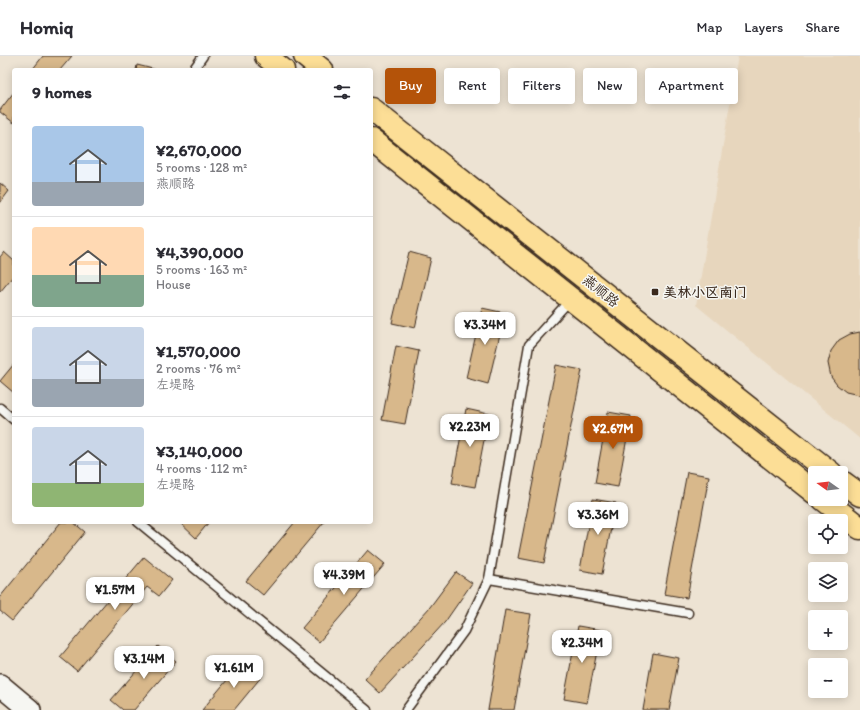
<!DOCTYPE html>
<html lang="en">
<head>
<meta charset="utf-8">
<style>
	:root { --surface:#fff; --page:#f7f7f7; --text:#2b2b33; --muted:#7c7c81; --line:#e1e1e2; --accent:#b45309 }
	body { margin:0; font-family:Itim,"LXGW WenKai TC",sans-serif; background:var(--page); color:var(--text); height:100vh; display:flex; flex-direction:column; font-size:15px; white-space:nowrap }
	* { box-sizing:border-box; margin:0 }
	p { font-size:13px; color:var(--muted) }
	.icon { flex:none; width:22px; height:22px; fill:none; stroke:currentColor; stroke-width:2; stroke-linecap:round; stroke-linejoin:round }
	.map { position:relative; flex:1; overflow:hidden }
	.panel { position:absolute; left:12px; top:12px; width:361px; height:456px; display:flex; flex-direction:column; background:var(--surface); border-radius:4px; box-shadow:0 2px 10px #0003 }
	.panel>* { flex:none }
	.banner { position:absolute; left:385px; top:12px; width:380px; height:36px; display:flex; gap:8px }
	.needle { width:26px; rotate:284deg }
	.fabs { position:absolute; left:808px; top:410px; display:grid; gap:8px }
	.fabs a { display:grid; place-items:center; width:40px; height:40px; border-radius:4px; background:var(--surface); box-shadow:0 2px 10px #0003; font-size:20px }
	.price { position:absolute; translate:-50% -34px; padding:0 9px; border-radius:8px; background:#fff; color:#222; font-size:13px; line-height:26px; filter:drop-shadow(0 1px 2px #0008) }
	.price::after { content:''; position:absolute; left:50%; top:24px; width:12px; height:9px; margin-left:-6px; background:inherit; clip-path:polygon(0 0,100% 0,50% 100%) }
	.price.selected { background:var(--accent); color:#fff }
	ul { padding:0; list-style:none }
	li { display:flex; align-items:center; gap:12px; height:100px; padding:0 20px }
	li+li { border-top:1px solid var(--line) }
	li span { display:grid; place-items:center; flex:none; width:112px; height:80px; border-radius:4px; color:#555 }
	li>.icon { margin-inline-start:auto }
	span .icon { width:48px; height:48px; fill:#fffc; stroke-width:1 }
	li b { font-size:17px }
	h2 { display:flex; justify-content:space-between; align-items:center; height:48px; padding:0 20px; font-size:17px }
	.chip { padding:0 14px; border-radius:4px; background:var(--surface); box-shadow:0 2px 10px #0003; font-size:14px; line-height:36px }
	.chip.selected { background:var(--accent); color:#fff }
	header { display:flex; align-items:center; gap:24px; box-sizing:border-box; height:56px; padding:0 20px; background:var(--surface); border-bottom:1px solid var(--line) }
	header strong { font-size:19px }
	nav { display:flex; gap:22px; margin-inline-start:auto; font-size:14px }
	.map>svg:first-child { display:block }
</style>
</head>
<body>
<header>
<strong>Homiq</strong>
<nav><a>Map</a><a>Layers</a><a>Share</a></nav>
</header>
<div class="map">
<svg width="860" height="654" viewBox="0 0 860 654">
	<rect width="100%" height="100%" fill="#ede3d3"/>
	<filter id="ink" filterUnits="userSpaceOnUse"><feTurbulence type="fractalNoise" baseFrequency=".025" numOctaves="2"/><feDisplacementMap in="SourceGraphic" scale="8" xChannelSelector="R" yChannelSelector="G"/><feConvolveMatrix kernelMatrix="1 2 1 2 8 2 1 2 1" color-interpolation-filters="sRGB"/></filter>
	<g filter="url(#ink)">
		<polygon fill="#e7d6bd" points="738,0 860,0 860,383 696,249"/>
		<g fill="#d8b88b" stroke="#3b2a1e">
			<polygon points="43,0 72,0 60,14 32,14"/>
			<polygon points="137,9 157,14 136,14"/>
			<polygon points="14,36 14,67 0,56 0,54"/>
			<polygon points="0,127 9,135 0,147"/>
			<polygon points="4,196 14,205 14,219 0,236 0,201"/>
			<polygon points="409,196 431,202 415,272 392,267"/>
			<polygon points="482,252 505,257 488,328 466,322"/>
			<polygon points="860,276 860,339 859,339 846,336 837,329 831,321 828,307 831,295 839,284 850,278"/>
			<polygon points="396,290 419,295 405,368 382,364"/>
			<polygon points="14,308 14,337 0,325"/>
			<polygon points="556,309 582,314 544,507 518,502"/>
			<polygon points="466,353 489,358 475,431 452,427"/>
			<polygon points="608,356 631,360 618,431 595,427"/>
			<polygon points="687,416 709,420 687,542 664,538"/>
			<polygon points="593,443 616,447 602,518 580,514"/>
			<polygon points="61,466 73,466 85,476 12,565 0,555 0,541"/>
			<polygon points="179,466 209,466 196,482"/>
			<polygon points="295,466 324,466 263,539 246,525"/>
			<polygon points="368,494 385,508 319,586 302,572"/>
			<polygon points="144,501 172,524 159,540 147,531 77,615 60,601"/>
			<polygon points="456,516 472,527 445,566 380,637 365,623 430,551"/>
			<polygon points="505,554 531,558 514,654 488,654"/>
			<polygon points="578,570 601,574 587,647 564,643"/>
			<polygon points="158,590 176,605 134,654 123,654 111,644"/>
			<polygon points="653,597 679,602 669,654 643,654"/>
			<polygon points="243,605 262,620 234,654 202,654"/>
		</g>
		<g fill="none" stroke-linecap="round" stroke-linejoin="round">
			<g stroke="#3b2a1e" stroke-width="11">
				<g id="service">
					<polyline points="193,14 203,0"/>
					<polyline points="0,352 14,364"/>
					<polyline points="138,466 367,654"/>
					<polyline points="489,523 688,557"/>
					<polyline points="406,654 464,575 489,523 529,289 570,244"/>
				</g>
			</g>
			<g stroke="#3b2a1e" stroke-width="24">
				<polyline id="tertiary" points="0,629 30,654"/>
			</g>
			<g stroke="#3b2a1e" stroke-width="25">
				<g id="primary">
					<polyline points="266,0 283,14"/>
					<polyline points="305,0 322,14"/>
					<polyline points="371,53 831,417"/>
					<polyline points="371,84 815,437"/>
					<polyline points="841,425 860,439"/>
					<polyline points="823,443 860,472"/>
				</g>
			</g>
			<use href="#service" stroke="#f6f6f2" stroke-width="8"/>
			<use href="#tertiary" stroke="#f6f6f2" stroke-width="21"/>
			<use href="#primary" stroke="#fcde96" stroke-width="22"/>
		</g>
	</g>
	<rect fill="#3b2a1e" stroke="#f6f6f2" stroke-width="1.5" x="651" y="232" width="8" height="8" rx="2"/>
	<g text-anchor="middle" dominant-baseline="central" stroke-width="3" stroke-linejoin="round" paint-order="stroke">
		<g font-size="14" fill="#3b2a1e" stroke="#f6f6f2">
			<text transform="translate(601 235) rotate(39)">燕顺路</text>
		</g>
		<g font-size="14" font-weight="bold" fill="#3b2a1e" stroke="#f6f6f2" text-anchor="start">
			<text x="663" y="236">美林小区南门</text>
		</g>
	</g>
</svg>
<div class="fabs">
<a><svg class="needle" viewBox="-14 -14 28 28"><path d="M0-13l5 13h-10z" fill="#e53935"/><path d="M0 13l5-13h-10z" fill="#7c7c81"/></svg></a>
<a><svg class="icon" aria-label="locate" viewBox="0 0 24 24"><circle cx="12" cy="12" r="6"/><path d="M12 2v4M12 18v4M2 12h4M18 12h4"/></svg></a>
<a><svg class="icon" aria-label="layers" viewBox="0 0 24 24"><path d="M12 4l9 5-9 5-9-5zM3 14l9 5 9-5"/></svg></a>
<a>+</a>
<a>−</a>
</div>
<b class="price" style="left:485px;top:290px">¥3.34M</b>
<b class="price" style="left:470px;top:392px">¥2.23M</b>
<b class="price selected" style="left:613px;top:394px">¥2.67M</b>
<b class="price" style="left:598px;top:480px">¥3.36M</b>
<b class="price" style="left:344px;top:540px">¥4.39M</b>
<b class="price" style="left:115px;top:555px">¥1.57M</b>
<b class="price" style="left:582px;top:608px">¥2.34M</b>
<b class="price" style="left:144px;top:624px">¥3.14M</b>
<b class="price" style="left:234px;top:633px">¥1.61M</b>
<div class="banner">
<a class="chip selected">Buy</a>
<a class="chip">Rent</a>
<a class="chip">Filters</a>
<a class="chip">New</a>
<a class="chip">Apartment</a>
</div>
<section class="panel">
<h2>9 homes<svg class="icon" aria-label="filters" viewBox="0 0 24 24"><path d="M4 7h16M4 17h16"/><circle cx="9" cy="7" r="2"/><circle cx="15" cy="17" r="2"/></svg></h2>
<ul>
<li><span style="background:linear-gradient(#a9c7e8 70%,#9aa5b1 0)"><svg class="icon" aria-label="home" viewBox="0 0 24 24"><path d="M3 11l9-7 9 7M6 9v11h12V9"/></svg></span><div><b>¥2,670,000</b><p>5 rooms · 128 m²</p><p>燕顺路</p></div></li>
<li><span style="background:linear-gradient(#ffd9b3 60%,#7fa58c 0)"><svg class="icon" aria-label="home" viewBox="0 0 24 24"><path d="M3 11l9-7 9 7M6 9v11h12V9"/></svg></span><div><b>¥4,390,000</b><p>5 rooms · 163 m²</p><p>House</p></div></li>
<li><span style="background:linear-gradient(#c9d6e8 65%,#9aa5b1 0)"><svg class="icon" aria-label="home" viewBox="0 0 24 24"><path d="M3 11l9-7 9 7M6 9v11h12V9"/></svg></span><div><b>¥1,570,000</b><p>2 rooms · 76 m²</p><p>左堤路</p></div></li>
<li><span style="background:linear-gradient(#c9d6e8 70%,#8fb573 0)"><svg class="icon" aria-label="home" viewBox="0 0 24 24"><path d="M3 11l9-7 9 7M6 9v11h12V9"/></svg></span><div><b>¥3,140,000</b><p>4 rooms · 112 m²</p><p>左堤路</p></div></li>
</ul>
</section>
</div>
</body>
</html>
